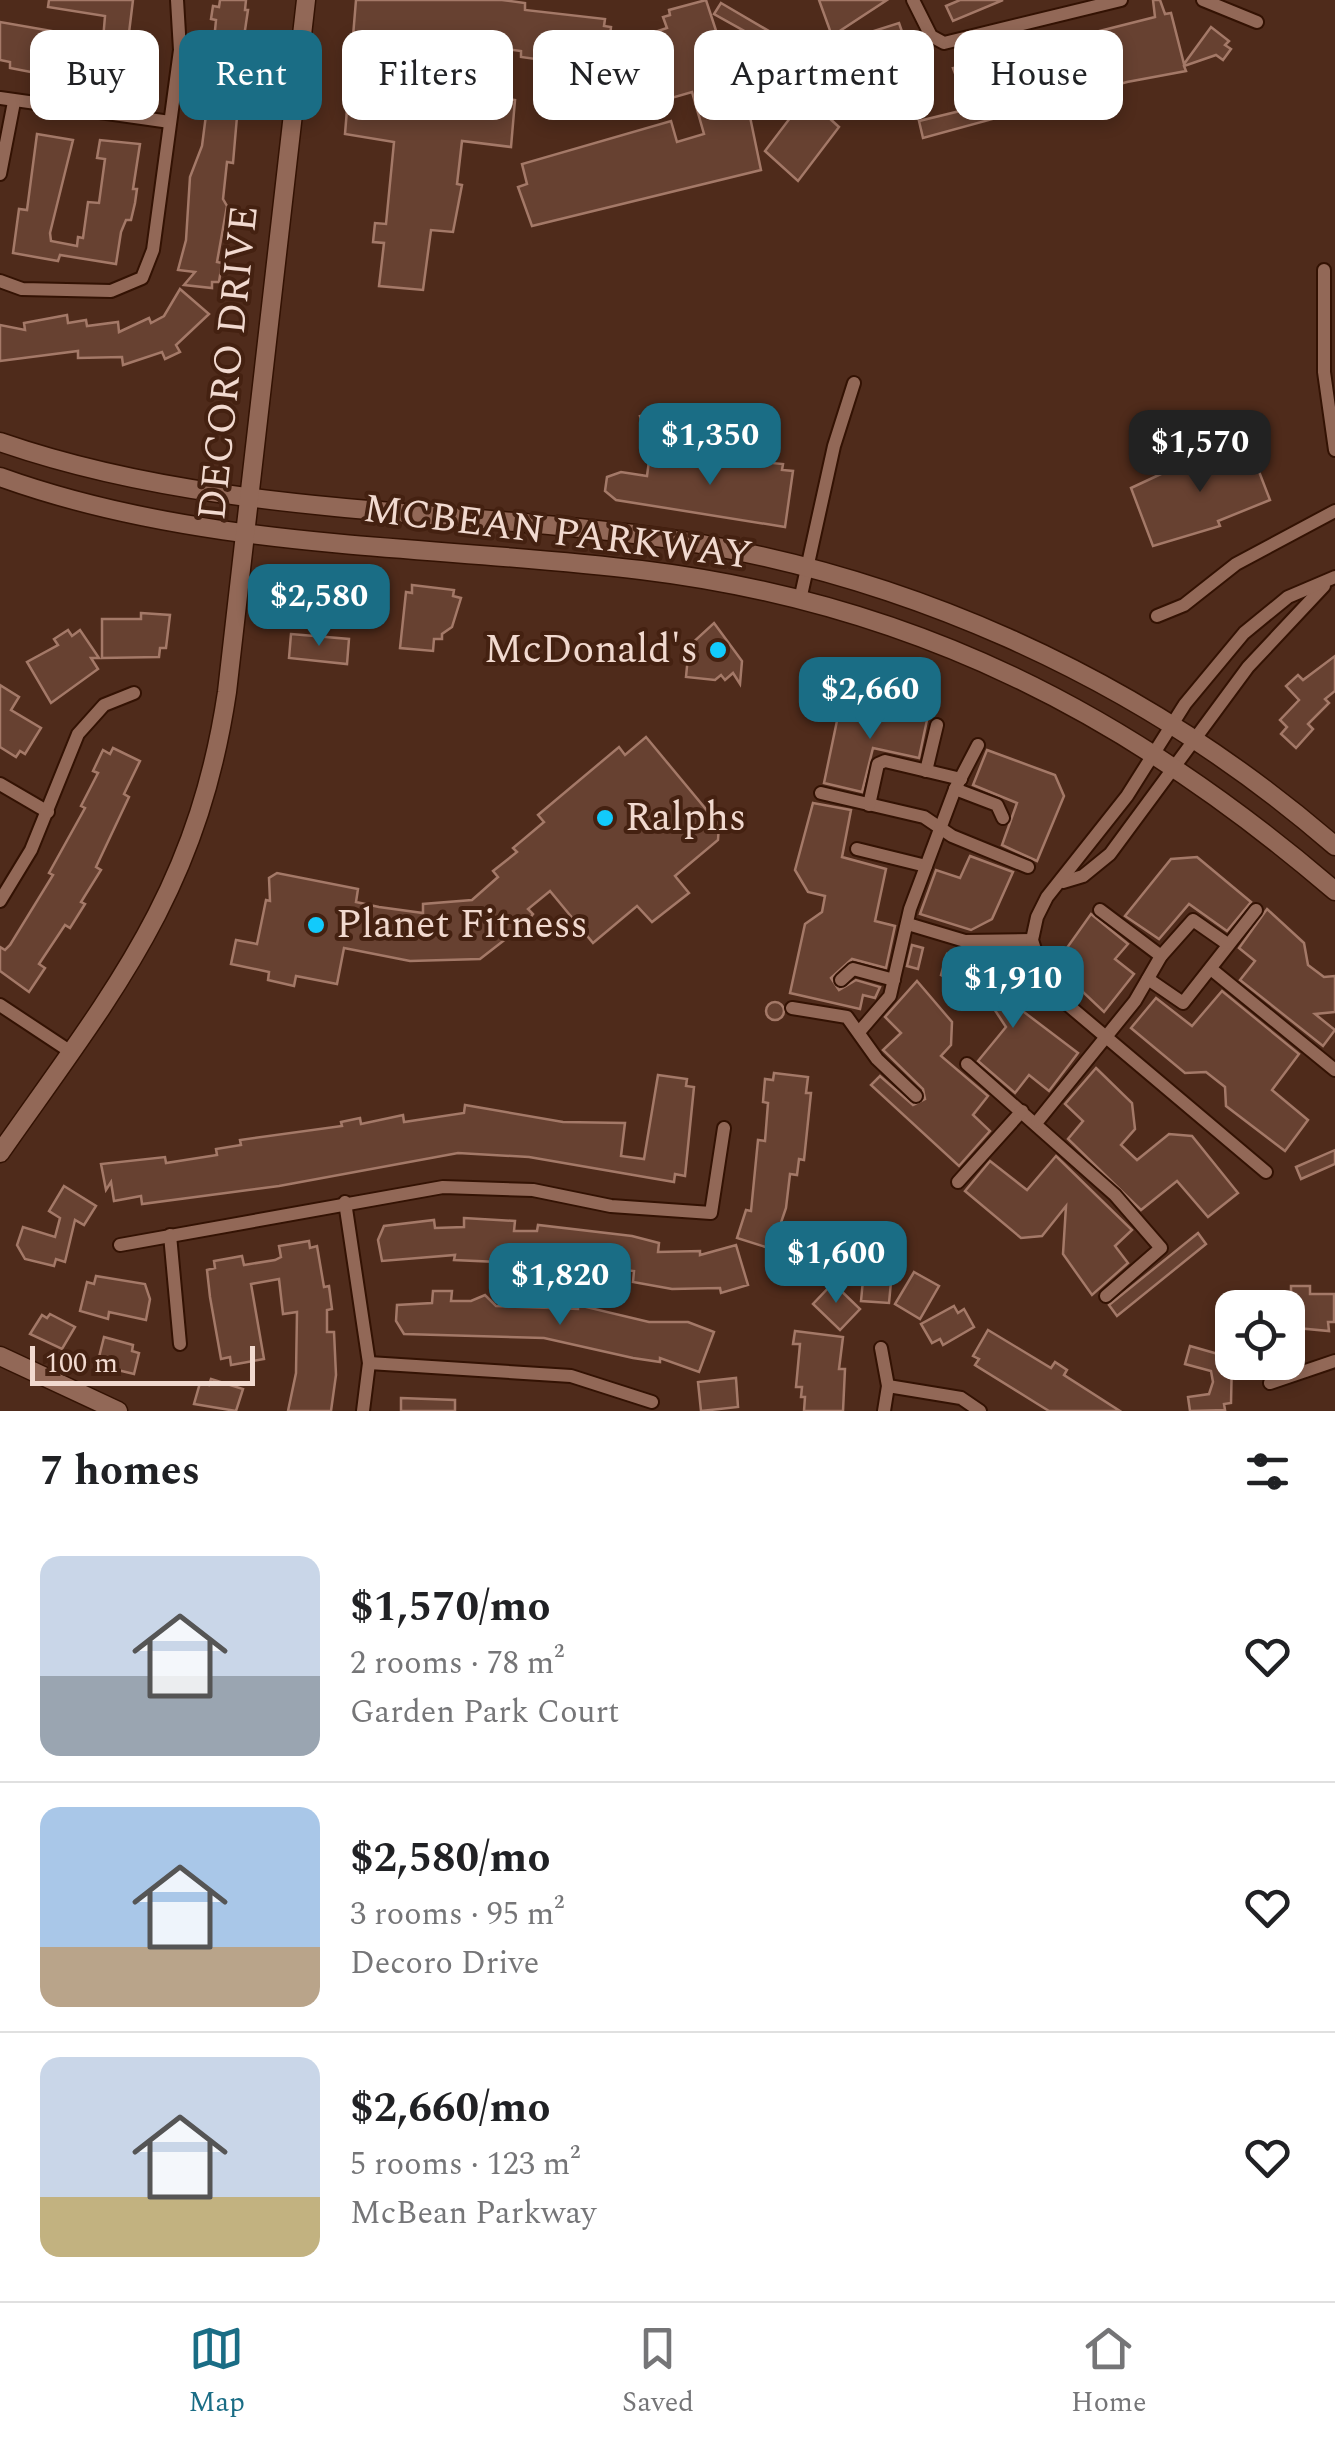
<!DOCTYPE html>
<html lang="en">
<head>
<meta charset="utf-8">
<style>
	:root { --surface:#fff; --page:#f6f6f6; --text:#202124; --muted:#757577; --line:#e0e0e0; --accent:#1a6d85 }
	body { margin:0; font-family:Spectral,serif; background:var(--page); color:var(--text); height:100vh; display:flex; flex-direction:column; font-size:38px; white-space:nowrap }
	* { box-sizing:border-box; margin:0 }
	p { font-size:32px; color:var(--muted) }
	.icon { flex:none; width:55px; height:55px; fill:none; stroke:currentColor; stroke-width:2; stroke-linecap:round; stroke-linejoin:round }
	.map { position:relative; height:1411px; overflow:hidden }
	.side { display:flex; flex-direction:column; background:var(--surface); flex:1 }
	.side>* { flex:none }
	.hud { position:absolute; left:30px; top:30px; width:1275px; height:90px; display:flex; gap:20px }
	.fabs { position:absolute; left:1215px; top:1290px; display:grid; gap:20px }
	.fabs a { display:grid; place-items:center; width:90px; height:90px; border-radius:20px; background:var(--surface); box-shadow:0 5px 15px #0003; font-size:50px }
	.scale { position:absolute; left:30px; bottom:25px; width:225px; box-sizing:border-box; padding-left:10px; border:5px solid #f1d9cf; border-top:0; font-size:28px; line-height:35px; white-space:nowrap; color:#f1d9cf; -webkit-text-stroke:8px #442111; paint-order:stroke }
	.price { position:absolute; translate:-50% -85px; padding:0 22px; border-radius:20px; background:var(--accent); color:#fff; font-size:32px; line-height:65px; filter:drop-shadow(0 2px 5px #0008) }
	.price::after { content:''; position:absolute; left:50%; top:60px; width:30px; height:22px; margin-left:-15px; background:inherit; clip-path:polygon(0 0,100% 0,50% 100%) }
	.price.current { background:#222; color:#fff }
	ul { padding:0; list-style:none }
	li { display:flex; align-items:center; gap:30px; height:250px; padding:0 40px }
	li+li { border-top:2px solid var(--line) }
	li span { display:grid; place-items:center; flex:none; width:280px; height:200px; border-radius:20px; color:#555 }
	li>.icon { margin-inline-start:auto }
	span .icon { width:120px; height:120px; fill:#fffc; stroke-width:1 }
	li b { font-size:42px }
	h2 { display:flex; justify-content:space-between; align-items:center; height:120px; padding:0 40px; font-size:42px }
	.tag { padding:0 35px; border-radius:20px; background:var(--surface); box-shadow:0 5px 15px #0003; font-size:35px; line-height:90px }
	.tag.current { background:var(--accent); color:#fff }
	.tab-bar { display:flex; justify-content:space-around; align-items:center; height:140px; border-top:2px solid var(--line); background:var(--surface); font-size:28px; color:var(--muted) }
	.tab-bar a { display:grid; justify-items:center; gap:5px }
	.tab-bar .current { color:var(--accent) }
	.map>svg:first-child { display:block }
</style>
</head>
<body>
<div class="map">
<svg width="1335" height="1411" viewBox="0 0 1335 1411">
	<rect width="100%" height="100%" fill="#4f2b1b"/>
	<g fill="#674131" stroke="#a47968" stroke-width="2.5" fill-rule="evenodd">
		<polygon points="49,0 133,0 128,41 151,45 149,88 36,73 10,68 10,62 0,60 0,22 103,40 105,16 48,7"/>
		<polygon points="220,0 246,0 245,10 248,10 234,104 238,105 233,163 227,162 223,199 227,206 217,262 222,263 219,282 212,282 212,288 184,285 195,272 178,270 186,240 190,177 202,146 206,115 201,114 200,96 202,83 208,84 213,51 216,20 211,19 213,6 219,7"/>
		<polygon points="356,0 502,0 525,3 525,10 605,19 604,26 611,27 608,53 621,60 616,96 609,95 608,102 596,100 594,116 569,113 572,64 521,57 521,51 458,43 452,91 515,100 511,147 462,141 457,184 462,185 453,232 431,230 423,290 379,286 384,243 373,242 375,223 386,224 394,142 345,134"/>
		<polygon points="706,0 724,55 731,54 735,66 785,53 790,71 798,69 802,84 792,87 805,97 749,112 761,170 532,226 518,187 527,184 522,164 671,121 677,142 704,134 692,92 668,99 649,34 667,28 663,17 670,15 669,10"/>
		<polygon points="819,0 887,0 832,36"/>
		<polygon points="960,0 1003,0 953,21 946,6"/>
		<path d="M1153,0H1160L1165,14L1171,13L1184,64L1211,27L1229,41L1225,45L1231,49L1223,60L1216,55L1184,66L1186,71L1127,82L923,138L919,121L968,109L953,68L1155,17ZM1040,65L1046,89L1022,95L1016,71Z"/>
		<polygon points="721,3 779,37 773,47 714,14"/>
		<path d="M899,23L925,98L866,113L842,41ZM888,53L897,76L874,84L866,60Z"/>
		<polygon points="806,97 839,127 798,181 765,151"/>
		<polygon points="37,134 73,140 50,233 51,241 77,246 78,237 83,238 88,202 99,203 105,159 97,158 100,140 140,144 133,189 137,189 135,203 131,220 126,220 121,232 116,264 60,255 58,261 13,253 19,209 27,210"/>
		<polygon points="180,289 209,314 176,345 180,352 165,359 162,352 123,365 122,357 78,358 78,351 0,361 0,325 25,330 24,323 67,315 68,323 86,320 87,326 118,322 119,332 149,318 151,323 164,316"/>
		<polygon points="654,412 658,425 644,429 640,416"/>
		<polygon points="1248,443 1270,500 1218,521 1220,526 1153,546 1131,488 1193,459 1195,463"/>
		<polygon points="676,455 718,463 719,458 783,464 782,470 793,471 785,527 616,500 605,491 607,477 621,472 647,476 649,461 663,463 664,458 676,460"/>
		<polygon points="321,575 352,578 350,600 319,597"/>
		<polygon points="412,585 454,590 453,596 461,598 452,627 442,634 442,639 434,639 433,651 400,648 406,592 412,593"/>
		<polygon points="141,613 170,615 166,648 160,648 159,657 102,658 102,619 141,619"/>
		<polygon points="714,623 742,661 740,684 733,673 725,680 721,675 715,680 686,677 689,646"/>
		<polygon points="68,630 72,636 80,630 99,658 91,658 98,669 51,703 27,662 58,645 54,639"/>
		<polygon points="291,634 349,639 347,664 289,658"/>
		<polygon points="1335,656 1335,691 1325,699 1329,703 1308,724 1313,729 1296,748 1281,734 1287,727 1280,720 1299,700 1286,686 1298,675 1303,680"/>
		<polygon points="0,685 19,697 11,710 41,728 25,754 20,751 16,757 0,747"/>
		<polygon points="857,703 927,720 919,758 873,748 862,792 824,783 838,716"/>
		<polygon points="646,737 719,825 718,840 675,876 689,893 652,922 637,906 593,943 550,891 528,909 533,914 525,924 480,959 410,961 344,948 337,984 296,976 294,986 268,980 269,972 231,964 236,940 257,944 266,900 270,901 269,878 277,873 358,889 356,902 379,907 423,913 423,904 472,900 498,877 493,871 517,852 513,848 544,822 538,815 619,747 625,755"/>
		<polygon points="113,748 140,761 124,794 129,797 96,867 101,870 81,902 85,904 70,928 65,925 39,964 45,968 29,992 0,971 0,947 5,950 10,945 53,875 49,873 85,808 81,806 98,773 93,771 103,750 110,754"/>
		<polygon points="987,750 1055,775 1064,796 1037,861 1002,845 1017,803 973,785"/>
		<polygon points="813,803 851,810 842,857 886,869 875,921 895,926 886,968 852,959 831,978 839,990 856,980 880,987 875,998 863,995 860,1009 790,993 805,924 822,912 825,896 808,892 795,870"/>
		<polygon points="970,856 1013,872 992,919 971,930 920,914 936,870 960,878"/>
		<polygon points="1197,857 1251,902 1227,931 1189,904 1159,939 1125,916 1171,859"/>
		<polygon points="1267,909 1304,943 1308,965 1324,977 1335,976 1335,1012 1315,1014 1335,1030 1323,1046 1240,980 1255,961 1239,948"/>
		<polygon points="1091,914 1128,944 1115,959 1134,974 1104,1012 1065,975 1064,952"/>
		<polygon points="912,945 923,948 918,969 907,966"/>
		<polygon points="947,954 991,965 986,984 1002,974 1024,1006 1020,1009 1078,1053 1049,1091 1029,1075 1015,1093 978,1061 1006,1027 987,998 941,975"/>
		<polygon points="917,981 952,1022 951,1045 941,1056 988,1096 973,1115 990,1131 959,1166 871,1085 880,1076 913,1105 925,1099 923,1089 883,1050 901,1033 885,1017"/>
		<polygon points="1222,991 1299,1054 1272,1090 1308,1120 1285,1151 1226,1106 1225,1087 1206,1072 1185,1073 1131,1028 1156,998 1192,1026"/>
		<circle cx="775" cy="1011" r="9"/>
		<polygon points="1096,1068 1132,1103 1135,1129 1121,1145 1137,1160 1169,1134 1192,1136 1238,1193 1208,1217 1177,1181 1141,1210 1068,1139 1083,1121 1065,1104"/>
		<polygon points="774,1073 808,1077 806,1093 811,1093 804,1160 799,1159 797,1175 790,1174 786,1208 772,1249 737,1238 746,1210 751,1211 758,1140 765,1141 768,1103 763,1102 765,1079 773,1080"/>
		<polygon points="658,1075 687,1079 686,1086 694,1087 685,1176 675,1174 674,1182 529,1157 458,1153 279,1186 142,1204 141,1196 114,1201 111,1182 106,1190 101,1164 165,1157 166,1163 217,1155 216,1149 241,1145 240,1140 342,1126 341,1122 360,1118 361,1124 403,1115 404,1122 464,1113 465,1105 563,1122 625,1123 621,1156 644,1159"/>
		<polygon points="1335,1150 1335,1164 1301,1179 1296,1167"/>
		<polygon points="1056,1156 1132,1230 1115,1246 1128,1263 1092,1295 1063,1254 1066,1206 1042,1236 1021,1238 965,1191 990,1161 1027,1190"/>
		<polygon points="64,1186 96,1206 84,1225 75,1220 65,1262 56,1259 54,1266 25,1259 17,1245 23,1227 55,1237 60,1218 49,1211"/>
		<polygon points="464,1218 515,1221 514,1231 537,1231 538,1225 632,1236 659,1243 658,1252 700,1251 700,1255 736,1245 748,1285 721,1293 720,1288 672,1289 633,1282 634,1271 591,1266 590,1274 519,1260 514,1271 498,1270 498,1262 454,1260 455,1255 382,1261 378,1240 384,1226 434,1220 435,1228 464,1227"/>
		<polygon points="1198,1233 1206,1244 1117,1316 1109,1305"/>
		<polygon points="309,1241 310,1248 317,1246 324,1287 329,1286 332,1309 327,1310 327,1332 334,1332 336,1375 331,1411 288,1411 296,1373 297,1312 283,1314 279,1279 251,1284 264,1359 231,1365 230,1357 221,1359 210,1297 207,1270 215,1268 214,1261 242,1256 244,1265 275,1260 281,1257 279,1246"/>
		<polygon points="865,1259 893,1261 889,1303 861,1301"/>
		<polygon points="914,1272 939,1286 920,1319 895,1304"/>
		<polygon points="96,1276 145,1284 150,1299 146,1320 109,1312 108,1319 80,1311 87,1282 94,1284"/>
		<polygon points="833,1283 860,1309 840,1330 813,1304"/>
		<polygon points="1291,1286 1310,1286 1310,1294 1334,1294 1334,1322 1328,1322 1329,1331 1297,1328 1297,1320 1291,1320"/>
		<polygon points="433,1291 452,1291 451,1301 471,1301 485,1295 496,1306 578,1309 578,1305 649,1322 688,1322 714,1332 699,1372 660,1358 660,1362 633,1358 544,1338 404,1334 396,1321 397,1305 432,1303"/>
		<polygon points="954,1306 958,1313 964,1309 974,1327 943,1345 940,1339 932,1343 921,1324"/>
		<polygon points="50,1314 75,1327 62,1349 30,1334 42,1315 47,1318"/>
		<polygon points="988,1330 1051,1368 1055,1362 1067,1370 1064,1375 1120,1411 1049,1411 1036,1403 975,1365 979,1359 973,1356"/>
		<polygon points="795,1331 843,1337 839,1369 845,1369 843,1411 804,1411 805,1397 801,1397 802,1387 796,1387 800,1344 793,1344"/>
		<polygon points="104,1337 133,1345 132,1351 139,1353 134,1374 97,1365"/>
		<polygon points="1190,1346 1232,1358 1231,1403 1224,1404 1225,1410 1190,1411 1188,1397 1209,1394 1213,1382 1211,1371 1185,1364"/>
		<polygon points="736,1378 738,1407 701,1411 698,1382"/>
		<polygon points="211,1379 243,1389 236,1411 194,1404 200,1383 209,1385"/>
		<polygon points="401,1398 455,1400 455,1411 401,1411"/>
	</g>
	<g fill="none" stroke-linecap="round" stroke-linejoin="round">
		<g stroke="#331203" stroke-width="16">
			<g id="street">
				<polyline points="913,0 931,36 944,43 1121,0"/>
				<polyline points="1203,0 1257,22"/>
				<polyline points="0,98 170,122"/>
				<polyline points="0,174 14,102"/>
				<polyline points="1324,270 1324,372 1335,450"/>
				<polyline points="0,281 22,289 111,291 142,278 153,250 180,50 177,0"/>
				<polyline points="800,600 834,446 854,383"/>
				<polyline points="1157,616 1184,605 1236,564 1335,511"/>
				<polyline points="926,771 937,725"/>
				<polyline points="0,784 48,812"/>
				<polyline points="955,789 997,805 1003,818"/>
				<polyline points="821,793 924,817 952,836 1028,867"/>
				<polyline points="869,805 878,764 885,761 961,779"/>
				<polyline points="857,849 926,866"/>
				<polyline points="1063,882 1083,876 1110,854 1248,667 1324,586"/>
				<polyline points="0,901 31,850 78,734 104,705 134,693"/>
				<polyline points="1100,910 1161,956"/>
				<polyline points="908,924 965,941 1032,940"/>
				<polyline points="1211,969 1335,1070"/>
				<polyline points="1148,979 1183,1003 1256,910"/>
				<polyline points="841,980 853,969 894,980"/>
				<polyline points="0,1005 71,1052"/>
				<polyline points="792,1008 847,1017 877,1059 916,1096"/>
				<polyline points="859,1032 890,996 910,909 955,789 978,745"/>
				<polyline points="967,1064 1115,1195 1161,1248 1106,1296"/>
				<polyline points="1037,1122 1135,1001 1161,956 1193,920 1226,943"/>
				<polyline points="1266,1172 1055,994 1044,978 1032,940 1037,917 1047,897 1127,796 1185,704 1244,633 1288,597 1335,577"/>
				<polyline points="958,1182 1022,1111"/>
				<polyline points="345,1202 369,1363 363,1411"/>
				<polyline points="170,1235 180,1344"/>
				<polyline points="120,1245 443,1187 533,1190 611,1206 711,1213 724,1128"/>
				<polyline points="881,1348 888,1386 884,1411"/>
				<polyline points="369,1363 571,1376 652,1402"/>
				<polyline points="1270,1383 1335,1361"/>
				<polyline points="888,1386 961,1398 980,1411"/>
			</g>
		</g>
		<g stroke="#331203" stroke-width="21">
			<g id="secondary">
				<path d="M0,442C205,513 421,508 634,534C893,566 1138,675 1335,846"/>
				<path d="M0,477C205,551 427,544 641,570C914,603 1129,714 1335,891"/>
				<path d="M0,1153C112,993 197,893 227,692L306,0"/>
				<polyline points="0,1356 118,1411"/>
			</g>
		</g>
		<use href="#street" stroke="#926857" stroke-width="12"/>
		<use href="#secondary" stroke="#926857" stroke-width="18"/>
	</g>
	<g fill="#12cafb" stroke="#442111" stroke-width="4">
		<circle cx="718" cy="650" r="10"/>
		<circle cx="605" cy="818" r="10"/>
		<circle cx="316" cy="925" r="10"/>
	</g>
	<g text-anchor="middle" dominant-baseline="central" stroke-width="8" stroke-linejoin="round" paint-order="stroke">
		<g font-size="40" fill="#f1d9cf" stroke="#442111">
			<text transform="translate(229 363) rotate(-84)">DECORO DRIVE</text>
			<text transform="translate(558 533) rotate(7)">MCBEAN PARKWAY</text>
		</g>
		<g font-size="40" fill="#f1d9cf" stroke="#442111" text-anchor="start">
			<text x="698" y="650" text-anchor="end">McDonald's</text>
			<text x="625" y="818">Ralphs</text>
			<text x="336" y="925">Planet Fitness</text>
		</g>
	</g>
</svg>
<div class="fabs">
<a><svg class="icon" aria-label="locate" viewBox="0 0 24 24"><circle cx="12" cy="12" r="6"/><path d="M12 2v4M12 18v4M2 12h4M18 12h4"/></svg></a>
</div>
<div class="scale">100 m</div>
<b class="price" style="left:710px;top:488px">$1,350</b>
<b class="price current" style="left:1200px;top:495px">$1,570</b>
<b class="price" style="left:319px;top:649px">$2,580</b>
<b class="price" style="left:870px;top:742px">$2,660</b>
<b class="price" style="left:1013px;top:1031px">$1,910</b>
<b class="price" style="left:836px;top:1306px">$1,600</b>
<b class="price" style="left:560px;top:1328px">$1,820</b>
<div class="hud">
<a class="tag">Buy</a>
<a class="tag current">Rent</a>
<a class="tag">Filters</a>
<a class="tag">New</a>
<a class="tag">Apartment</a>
<a class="tag">House</a>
</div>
</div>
<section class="side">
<h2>7 homes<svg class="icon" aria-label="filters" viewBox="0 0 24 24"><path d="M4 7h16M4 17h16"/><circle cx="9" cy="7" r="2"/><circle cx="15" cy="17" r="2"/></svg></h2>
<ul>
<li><span style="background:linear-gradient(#c9d6e8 60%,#9aa5b1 0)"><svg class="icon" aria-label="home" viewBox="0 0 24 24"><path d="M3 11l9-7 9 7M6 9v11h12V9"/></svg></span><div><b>$1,570/mo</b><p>2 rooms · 78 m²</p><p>Garden Park Court</p></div><svg class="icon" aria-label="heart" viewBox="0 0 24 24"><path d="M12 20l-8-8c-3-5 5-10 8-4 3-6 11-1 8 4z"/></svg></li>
<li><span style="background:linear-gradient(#a9c7e8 70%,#b9a48a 0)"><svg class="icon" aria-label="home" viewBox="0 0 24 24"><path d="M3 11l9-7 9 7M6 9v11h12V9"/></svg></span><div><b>$2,580/mo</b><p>3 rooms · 95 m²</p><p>Decoro Drive</p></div><svg class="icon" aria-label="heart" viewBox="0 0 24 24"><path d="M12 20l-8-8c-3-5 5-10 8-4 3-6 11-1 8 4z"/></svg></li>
<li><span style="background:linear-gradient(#c9d6e8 70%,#c2b280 0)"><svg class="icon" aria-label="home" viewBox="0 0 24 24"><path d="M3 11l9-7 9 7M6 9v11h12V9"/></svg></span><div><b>$2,660/mo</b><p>5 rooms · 123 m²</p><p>McBean Parkway</p></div><svg class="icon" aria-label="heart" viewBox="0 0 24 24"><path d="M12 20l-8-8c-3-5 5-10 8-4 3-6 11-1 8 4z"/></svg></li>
</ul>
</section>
<nav class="tab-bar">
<a class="current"><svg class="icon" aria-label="map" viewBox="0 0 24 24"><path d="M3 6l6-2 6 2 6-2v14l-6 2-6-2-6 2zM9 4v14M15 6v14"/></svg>Map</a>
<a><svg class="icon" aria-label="saved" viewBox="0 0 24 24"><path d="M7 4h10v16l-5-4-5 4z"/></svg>Saved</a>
<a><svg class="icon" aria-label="home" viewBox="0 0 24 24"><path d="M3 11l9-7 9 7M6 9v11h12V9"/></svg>Home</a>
</nav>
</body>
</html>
